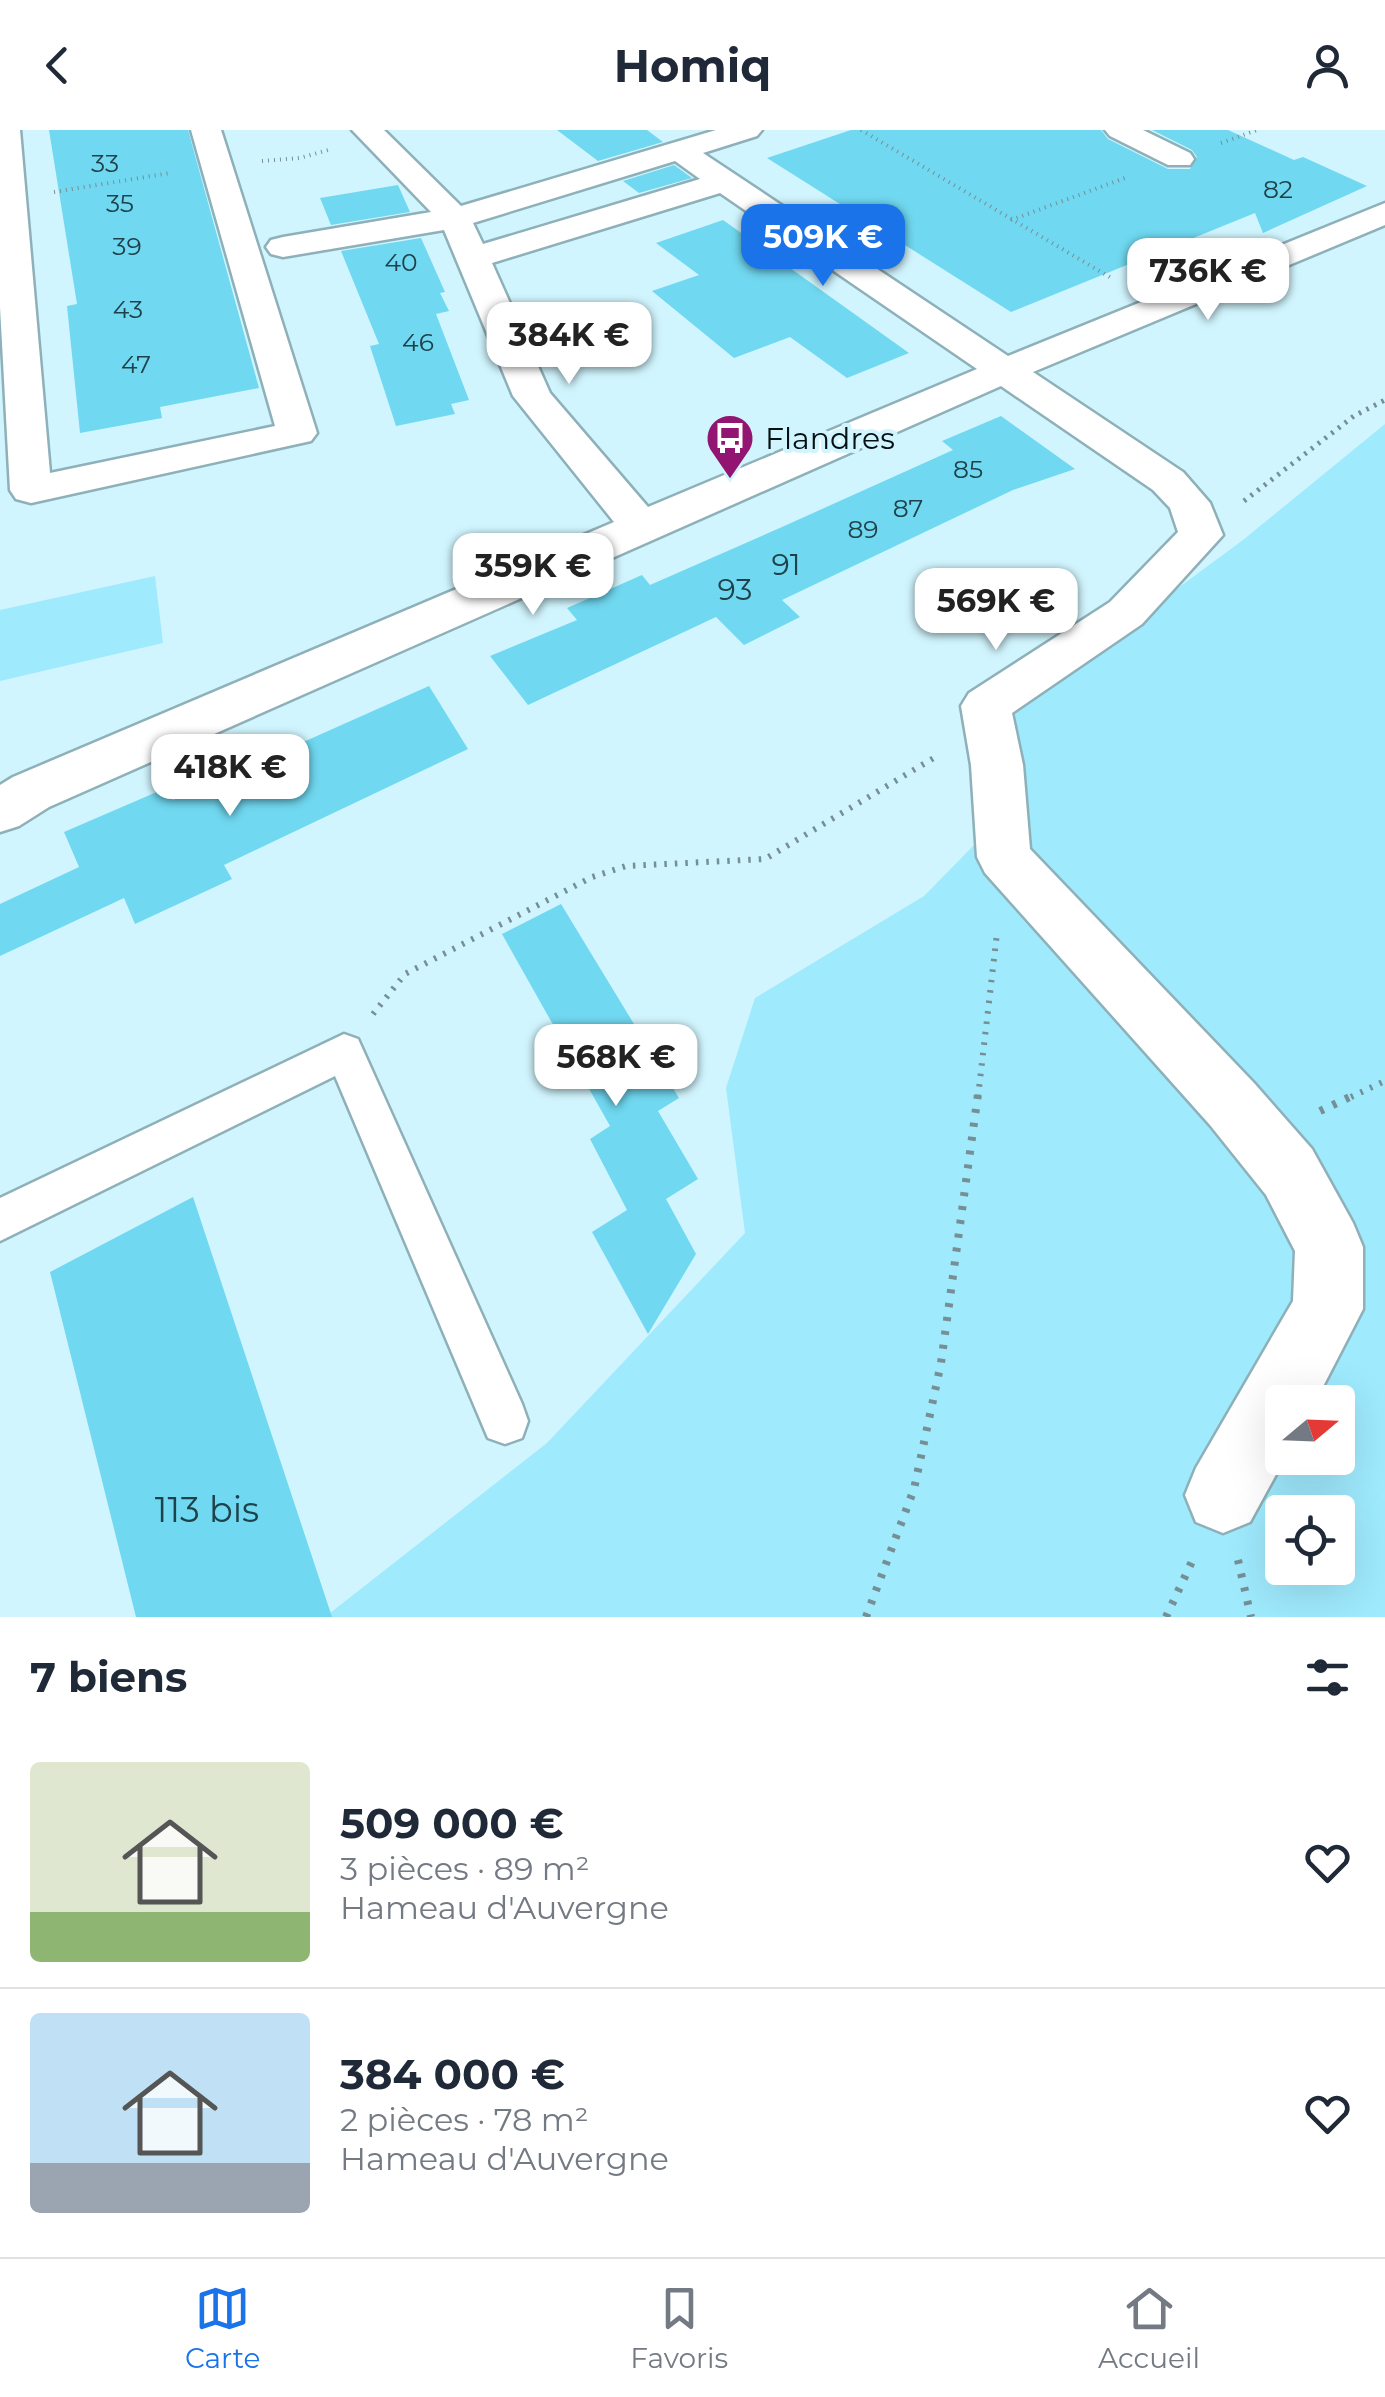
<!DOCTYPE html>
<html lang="fr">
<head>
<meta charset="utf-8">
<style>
	:root { --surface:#fff; --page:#f2f2f3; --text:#1f2937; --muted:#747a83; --line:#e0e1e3; --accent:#1a73e8 }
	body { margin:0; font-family:Montserrat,sans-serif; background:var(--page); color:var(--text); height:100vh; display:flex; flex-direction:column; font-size:38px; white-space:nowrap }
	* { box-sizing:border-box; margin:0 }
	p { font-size:32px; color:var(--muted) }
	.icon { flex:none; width:55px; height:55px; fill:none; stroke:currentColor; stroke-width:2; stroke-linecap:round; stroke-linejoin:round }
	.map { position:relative; height:1487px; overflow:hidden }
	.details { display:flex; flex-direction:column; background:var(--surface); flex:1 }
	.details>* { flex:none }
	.needle { width:65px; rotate:71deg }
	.buttons { position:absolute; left:1265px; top:1255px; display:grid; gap:20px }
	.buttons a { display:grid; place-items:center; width:90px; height:90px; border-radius:10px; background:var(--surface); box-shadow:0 10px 40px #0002; font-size:50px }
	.price { position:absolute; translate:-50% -85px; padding:0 22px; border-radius:20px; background:#fff; color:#222; font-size:32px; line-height:65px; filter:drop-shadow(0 2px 5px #0008) }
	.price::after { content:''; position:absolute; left:50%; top:60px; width:30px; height:22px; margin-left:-15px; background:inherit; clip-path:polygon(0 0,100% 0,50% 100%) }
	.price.on { background:var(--accent); color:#fff }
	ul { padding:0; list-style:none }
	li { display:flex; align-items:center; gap:30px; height:250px; padding:0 30px }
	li+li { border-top:2px solid var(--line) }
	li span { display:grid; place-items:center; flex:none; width:280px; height:200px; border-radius:10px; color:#555 }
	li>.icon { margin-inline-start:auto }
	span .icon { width:120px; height:120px; fill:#fffc; stroke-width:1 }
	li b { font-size:42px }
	h2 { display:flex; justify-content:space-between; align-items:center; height:120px; padding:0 30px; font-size:42px }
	header { display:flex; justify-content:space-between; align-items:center; height:130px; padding:0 30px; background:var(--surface); font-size:45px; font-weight:700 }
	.tab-bar { display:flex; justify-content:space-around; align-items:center; height:140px; border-top:2px solid var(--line); background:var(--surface); font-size:28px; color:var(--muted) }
	.tab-bar a { display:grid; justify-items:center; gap:5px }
	.tab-bar .on { color:var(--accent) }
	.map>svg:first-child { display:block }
</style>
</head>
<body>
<header><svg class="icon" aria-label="back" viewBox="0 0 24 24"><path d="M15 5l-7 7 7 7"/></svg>Homiq<svg class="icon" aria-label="person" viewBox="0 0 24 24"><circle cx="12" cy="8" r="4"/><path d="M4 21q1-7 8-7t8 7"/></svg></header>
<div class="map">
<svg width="1385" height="1487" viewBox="0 0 1385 1487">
	<rect width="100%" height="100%" fill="#d1f5fe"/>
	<g fill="#9feafd" fill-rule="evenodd">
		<path d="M1385,294V1487H325L547,1313L745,1103L726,958L755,868L924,766L980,709L967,614L1243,410ZM1282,1272H1338V1328H1282ZM1282,1382H1338V1438H1282Z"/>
		<polygon points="155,446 163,513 0,551 0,480"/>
	</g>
	<g fill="#70d8f0">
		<polygon points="49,0 188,0 259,258 160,277 162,288 80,303 67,176 77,174"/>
		<polygon points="557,0 647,0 663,12 598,31"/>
		<polygon points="851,0 1101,0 1108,9 1168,39 1190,39 1197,27 1192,20 1152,0 1228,0 1294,30 1303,27 1367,56 1263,103 1255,83 1011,182 767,28"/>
		<polygon points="674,35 692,48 639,63 623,51"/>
		<polygon points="398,55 410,82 331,95 320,68"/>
		<polygon points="723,90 909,223 847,248 790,207 734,228 652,161 699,145 656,113"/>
		<polygon points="421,108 445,162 440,163 449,181 436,184 469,270 451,274 455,284 396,296 370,216 379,214 341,121"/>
		<polygon points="1001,286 1075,339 1013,360 782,470 800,487 744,515 716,487 528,575 490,526 577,490 567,478 642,445 650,455 782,397 953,320 942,311"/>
		<polygon points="429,556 468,619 224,735 232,749 135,794 124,768 0,826 0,774 79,737 64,702 166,658 173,670"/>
		<polygon points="561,774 679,968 658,981 698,1049 666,1069 696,1124 648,1204 592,1102 627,1080 590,1009 610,996 502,804"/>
		<polygon points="193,1067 332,1487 136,1487 50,1142"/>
	</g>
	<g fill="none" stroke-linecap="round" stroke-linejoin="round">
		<g stroke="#8eb0b9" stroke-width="5">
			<polygon id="service" points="344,904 358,909 522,1274 528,1291 522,1308 505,1314 488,1308 335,946 0,1111 0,1068"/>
		</g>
		<g stroke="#8eb0b9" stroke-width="5">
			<g id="minor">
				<polygon points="0,0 20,0 50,343 275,296 191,0 221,0 317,303 311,311 31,373 16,369 10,360 0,177"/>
				<path d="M352,0H384L461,76L716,0H762L757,6L703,23L1008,226L1385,73V95L1033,242L1183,342L1210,373L1223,405L1142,494L1012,583L1023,635L1030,719L1254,953L1312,1019L1353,1093L1363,1117V1179L1315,1272H1282L1285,1328L1250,1392L1223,1403L1196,1392L1185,1365L1196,1338L1293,1171L1295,1121L1266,1065L1210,995L985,743L977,727L971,635L961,576L969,563L1110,472L1178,402L1170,378L1153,360L1001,256L49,677L19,696L0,702V655L13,647L614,392L513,266L444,100L283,127L271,124L266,117L271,110L283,107L431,82ZM675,31L700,49L483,114L473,93ZM720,63L977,239L648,377L550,263L492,133Z"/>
				<polygon points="1105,0 1143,0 1190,23 1194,29 1190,35 1168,35 1110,6"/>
			</g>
		</g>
		<g stroke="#768f95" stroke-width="4" stroke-dasharray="1 5" stroke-linecap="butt">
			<polyline points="861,0 1113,149"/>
			<polyline points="1221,13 1257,0"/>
			<polyline points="262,31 300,28 328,20"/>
			<polyline points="54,62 170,43"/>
			<polyline points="1011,90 1125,48"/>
		</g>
		<polyline stroke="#768f95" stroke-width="5" stroke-dasharray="2.5 6" stroke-linecap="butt" points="1244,371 1354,286 1385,270"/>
		<g stroke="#768f95" stroke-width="6" stroke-dasharray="2.5 8" stroke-linecap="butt">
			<polyline points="373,884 405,844 592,747 626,736 765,729 937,626"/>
			<polyline points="978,967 997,803"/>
			<polyline points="1351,967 1385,951"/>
		</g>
		<g stroke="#768f95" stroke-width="8" stroke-dasharray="4 10" stroke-linecap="butt">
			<polyline points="1320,981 1356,964"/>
			<polyline points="1238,1430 1251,1487"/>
			<polyline points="866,1487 914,1359 941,1233 978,964"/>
			<polyline points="1166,1487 1195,1425"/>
		</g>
		<use href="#service" fill="#fff" fill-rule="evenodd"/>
		<use href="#minor" fill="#fff" fill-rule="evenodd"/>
	</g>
	<defs>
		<g id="bus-pin" transform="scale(2.5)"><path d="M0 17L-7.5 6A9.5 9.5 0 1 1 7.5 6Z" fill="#921571" stroke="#d1f5fe"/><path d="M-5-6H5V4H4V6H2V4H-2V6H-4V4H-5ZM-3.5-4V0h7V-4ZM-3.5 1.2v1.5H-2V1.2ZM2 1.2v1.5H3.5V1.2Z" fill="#fff"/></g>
	</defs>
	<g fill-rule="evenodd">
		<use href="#bus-pin" x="730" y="308"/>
	</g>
	<g text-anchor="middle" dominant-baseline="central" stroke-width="8" stroke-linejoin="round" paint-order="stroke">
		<g font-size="25" fill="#1f424a">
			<text x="105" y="33">33</text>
			<text x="1278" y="59">82</text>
			<text x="120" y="73">35</text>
			<text x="127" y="116">39</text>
			<text x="401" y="132">40</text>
			<text x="128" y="179">43</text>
			<text x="418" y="212">46</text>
			<text x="136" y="234">47</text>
			<text x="968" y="339">85</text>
			<text x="908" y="378">87</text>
			<text x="863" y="399">89</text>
		</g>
		<g font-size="30" fill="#041013" stroke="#d1f5fe" text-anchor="start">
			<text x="765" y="308">Flandres</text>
		</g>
		<g font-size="30" fill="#1f424a">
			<text x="786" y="434">91</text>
			<text x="735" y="459">93</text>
		</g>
		<g font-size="35" fill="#1f424a">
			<text x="207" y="1379">113 bis</text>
		</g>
	</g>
</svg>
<div class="buttons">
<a><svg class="needle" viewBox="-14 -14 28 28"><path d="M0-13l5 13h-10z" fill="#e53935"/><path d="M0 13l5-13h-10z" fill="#747a83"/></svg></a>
<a><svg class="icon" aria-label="locate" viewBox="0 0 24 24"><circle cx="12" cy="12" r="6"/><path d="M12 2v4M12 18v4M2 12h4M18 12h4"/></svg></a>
</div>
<b class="price on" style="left:823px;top:159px">509K €</b>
<b class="price" style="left:1208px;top:193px">736K €</b>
<b class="price" style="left:569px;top:257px">384K €</b>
<b class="price" style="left:533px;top:488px">359K €</b>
<b class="price" style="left:996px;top:523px">569K €</b>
<b class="price" style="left:230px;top:689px">418K €</b>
<b class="price" style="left:616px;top:979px">568K €</b>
</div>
<section class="details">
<h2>7 biens<svg class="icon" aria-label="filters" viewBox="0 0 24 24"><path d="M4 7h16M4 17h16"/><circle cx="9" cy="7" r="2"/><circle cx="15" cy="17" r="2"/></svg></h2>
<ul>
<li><span style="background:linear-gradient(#dfe7d0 75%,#8fb573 0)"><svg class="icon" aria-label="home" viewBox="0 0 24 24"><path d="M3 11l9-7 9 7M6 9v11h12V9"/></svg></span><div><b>509 000 €</b><p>3 pièces · 89 m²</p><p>Hameau d'Auvergne</p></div><svg class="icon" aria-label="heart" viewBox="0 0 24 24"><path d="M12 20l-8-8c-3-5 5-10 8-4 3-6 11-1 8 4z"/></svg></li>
<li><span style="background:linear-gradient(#bfe0f5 75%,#9aa5b1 0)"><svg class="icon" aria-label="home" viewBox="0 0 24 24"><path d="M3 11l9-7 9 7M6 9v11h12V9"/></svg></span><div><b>384 000 €</b><p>2 pièces · 78 m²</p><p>Hameau d'Auvergne</p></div><svg class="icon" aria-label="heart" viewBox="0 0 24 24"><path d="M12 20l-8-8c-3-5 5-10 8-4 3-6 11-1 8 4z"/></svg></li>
</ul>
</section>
<nav class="tab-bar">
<a class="on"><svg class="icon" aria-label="map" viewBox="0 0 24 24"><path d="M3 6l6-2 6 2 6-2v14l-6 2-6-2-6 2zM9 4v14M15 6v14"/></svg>Carte</a>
<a><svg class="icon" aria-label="saved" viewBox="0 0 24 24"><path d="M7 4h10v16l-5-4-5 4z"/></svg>Favoris</a>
<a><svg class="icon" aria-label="home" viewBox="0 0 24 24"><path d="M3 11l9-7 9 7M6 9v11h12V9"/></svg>Accueil</a>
</nav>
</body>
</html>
